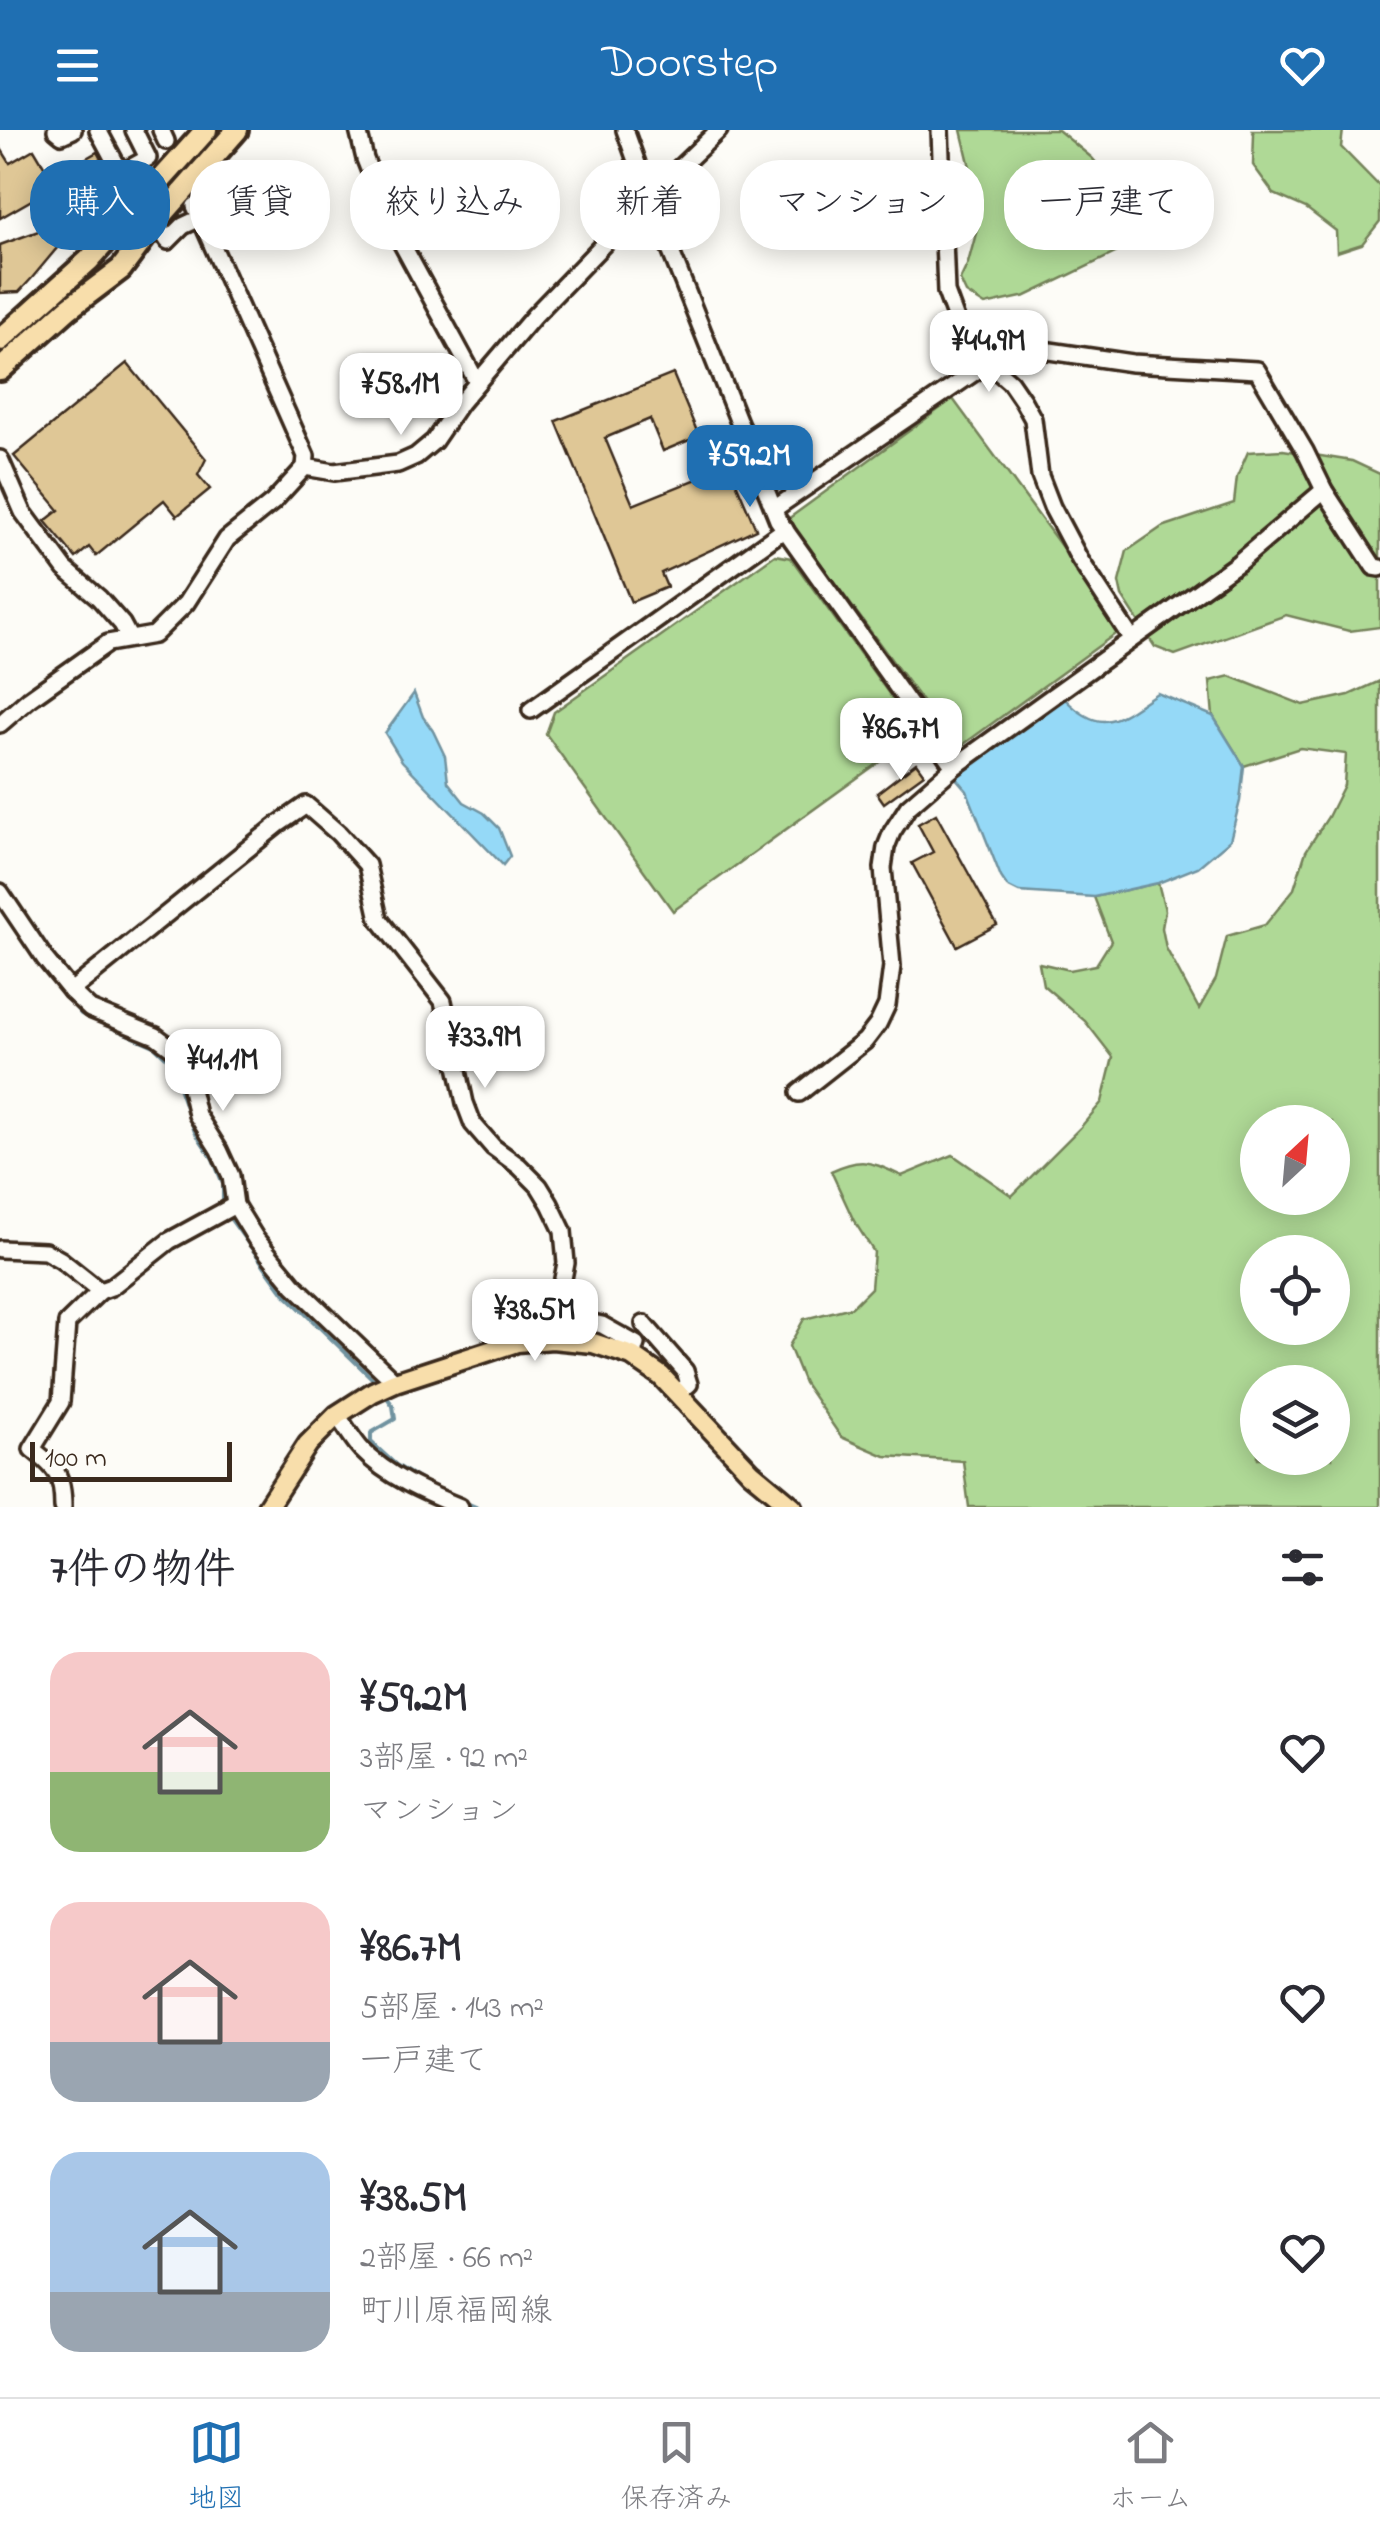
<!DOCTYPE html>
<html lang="ja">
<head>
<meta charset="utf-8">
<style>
	:root { --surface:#fff; --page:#f2f2f3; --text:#2b2b33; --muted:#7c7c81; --line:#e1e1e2; --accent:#1f6fb2 }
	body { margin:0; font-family:"Indie Flower","Klee One",sans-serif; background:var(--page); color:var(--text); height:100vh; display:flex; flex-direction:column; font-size:38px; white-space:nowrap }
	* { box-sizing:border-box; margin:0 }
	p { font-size:32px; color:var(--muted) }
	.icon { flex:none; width:55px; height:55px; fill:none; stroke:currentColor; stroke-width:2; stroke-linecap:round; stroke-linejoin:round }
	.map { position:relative; height:1377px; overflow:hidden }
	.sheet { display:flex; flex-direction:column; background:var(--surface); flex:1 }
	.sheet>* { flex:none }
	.top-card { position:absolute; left:30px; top:30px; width:1320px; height:90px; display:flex; gap:20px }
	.needle { width:65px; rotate:26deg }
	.tools { position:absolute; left:1240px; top:975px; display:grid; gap:20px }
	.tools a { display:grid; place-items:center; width:110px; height:110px; border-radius:50%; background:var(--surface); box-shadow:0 5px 25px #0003; font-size:50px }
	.scale { position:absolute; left:30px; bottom:25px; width:202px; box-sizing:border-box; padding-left:10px; border:5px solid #3b2a1e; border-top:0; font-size:28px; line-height:35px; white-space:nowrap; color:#3b2a1e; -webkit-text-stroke:8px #fdfcf7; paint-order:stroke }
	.price { position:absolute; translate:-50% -85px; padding:0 22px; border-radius:20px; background:#fff; color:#222; font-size:32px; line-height:65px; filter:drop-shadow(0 2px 5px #0008) }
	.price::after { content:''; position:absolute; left:50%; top:60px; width:30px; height:22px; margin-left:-15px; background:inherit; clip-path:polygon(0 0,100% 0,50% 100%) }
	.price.selected { background:var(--accent); color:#fff }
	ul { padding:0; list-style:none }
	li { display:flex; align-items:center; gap:30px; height:250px; padding:0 50px }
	li span { display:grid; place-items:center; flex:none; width:280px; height:200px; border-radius:30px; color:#555 }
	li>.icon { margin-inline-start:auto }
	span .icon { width:120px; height:120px; fill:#fffc; stroke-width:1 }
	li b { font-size:42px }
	h2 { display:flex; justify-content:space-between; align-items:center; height:120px; padding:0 50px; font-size:42px }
	.tag { padding:0 35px; border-radius:40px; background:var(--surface); box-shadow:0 5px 25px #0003; font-size:35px; line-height:90px }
	.tag.selected { background:var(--accent); color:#fff }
	header { display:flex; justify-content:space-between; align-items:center; height:130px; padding:0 50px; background:var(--accent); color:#fff; font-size:45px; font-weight:600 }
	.dock { display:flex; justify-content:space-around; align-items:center; height:140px; border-top:2px solid var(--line); background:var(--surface); font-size:28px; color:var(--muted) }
	.dock a { display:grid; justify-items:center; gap:5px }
	.dock .selected { color:var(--accent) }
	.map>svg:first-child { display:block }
</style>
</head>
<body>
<header><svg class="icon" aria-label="menu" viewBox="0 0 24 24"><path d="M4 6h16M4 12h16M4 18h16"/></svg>Doorstep<svg class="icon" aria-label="heart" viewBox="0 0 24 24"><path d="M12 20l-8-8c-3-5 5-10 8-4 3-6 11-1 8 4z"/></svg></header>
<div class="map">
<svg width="1380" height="1377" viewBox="0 0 1380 1377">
	<rect width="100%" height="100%" fill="#fdfcf7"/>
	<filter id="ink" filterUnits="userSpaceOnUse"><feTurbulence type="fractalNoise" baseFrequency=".01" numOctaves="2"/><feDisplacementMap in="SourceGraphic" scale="20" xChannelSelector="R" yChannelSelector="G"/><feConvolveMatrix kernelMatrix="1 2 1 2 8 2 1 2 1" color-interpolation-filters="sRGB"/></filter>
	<g filter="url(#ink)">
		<g fill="#afd996" stroke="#75825a" stroke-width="2.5" fill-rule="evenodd">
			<polygon points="961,0 1058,0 1092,28 1140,84 1134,114 1026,166 985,175 966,163 960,150 968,133 978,96 970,37"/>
			<polygon points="1252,0 1343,0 1341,17 1380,57 1380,91 1362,114 1337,122 1336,101 1306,78 1274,64 1253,35 1254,4"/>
			<polygon points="953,269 1122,499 957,619 788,389"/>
			<polygon points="1283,320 1352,331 1380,344 1380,497 1349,501 1286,485 1175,525 1155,517 1122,466 1119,452 1127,421 1162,397 1234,373 1237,347 1248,322"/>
			<polygon points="775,425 791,428 918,604 673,781 546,604 554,582"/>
			<path d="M1230,546L1303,575L1349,565L1380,551V1377H969L963,1331L885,1326L841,1307L804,1253L789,1216L804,1189L852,1177L871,1158L874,1122L854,1091L831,1041C863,1026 871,1032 902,1046L953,1025L1012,1066L1080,998L1102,972L1113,927L1085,891L1043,855L1039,833L1070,840L1096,835L1111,811L1094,767L1158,753L1165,780L1162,798L1166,818L1199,879L1216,849L1227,806L1265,795L1294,759L1306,721L1328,687L1344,655L1346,624L1300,618L1244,636L1213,586L1210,551ZM1258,992H1332V1068H1258ZM1258,1122H1332V1198H1258ZM1258,1252H1332V1328H1258Z"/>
		</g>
		<g fill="#95d9f7" stroke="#7193a0" stroke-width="2.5">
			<path d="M1065,560V569C1103,608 1119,588 1157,563L1213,586L1244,636L1240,671L1230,710L1198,737L1158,753L1094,767L1019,762L1007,756L1001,747L967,661L954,646Z"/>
			<polygon points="414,563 423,587 433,601 445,626 448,652 464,672 484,683 499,698 510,726 503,735 402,631 385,603"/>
		</g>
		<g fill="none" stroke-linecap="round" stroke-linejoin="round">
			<g stroke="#7193a0" stroke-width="4">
				<polyline points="0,778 33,824"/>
				<polyline points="67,867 81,884 154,916 169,930 195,1002 213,1029 223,1054 223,1076"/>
				<polyline points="227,1084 284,1163 376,1252"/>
				<polyline points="384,1263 393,1276 395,1289 371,1303 371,1312 396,1335 435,1359"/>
				<polyline points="462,1371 476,1377"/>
			</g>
		</g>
		<g fill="#dfc796" stroke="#3b2a1e" stroke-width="2.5">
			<polygon points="0,17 10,33 34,19 56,56 0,88"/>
			<polygon points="97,22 112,49 122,54 86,75 66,40"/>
			<polygon points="55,95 67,106 32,148 19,162 0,163 0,115"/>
			<polygon points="127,233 206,329 198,345 210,359 177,386 164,370 96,426 89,417 76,428 45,391 59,380 14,326"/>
			<polygon points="673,244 699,306 663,321 650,289 605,308 633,375 729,336 756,399 661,443 667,457 631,472 556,291"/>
			<polygon points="916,633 924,644 884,673 877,663"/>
			<polygon points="936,684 997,795 957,816 912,733 933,722 918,694"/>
		</g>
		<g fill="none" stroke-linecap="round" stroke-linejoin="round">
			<g stroke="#3b2a1e" stroke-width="22">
				<g id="minor">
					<polyline points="56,0 62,5 73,0"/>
					<polyline points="98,0 121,43 148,28 134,0"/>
					<polyline points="161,0 166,11"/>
					<polyline points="358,0 365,29 389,90 477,252"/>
					<polyline points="625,0 649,67 778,390 954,637"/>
					<polyline points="940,0 946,162 957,192 988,233 1010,252 1023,271 1033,289 1040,346 1052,377 1080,430 1131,508"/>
					<polyline points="156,92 168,111 183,96 200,88"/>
					<polyline points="0,329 23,382 65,439 99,468 122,494 130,509"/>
					<polyline points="305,337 334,342 398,334 416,326 434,311 460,273 534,186 649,67 719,0"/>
					<polyline points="774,379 988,233 1023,220 1043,220 1132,233 1257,240 1305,321 1324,360 1374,437 1380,438"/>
					<polyline points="531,580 785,399"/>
					<polyline points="0,594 29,569 108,513 154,505 186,473 227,409 273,372 305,337 306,326 195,76"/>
					<polyline points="0,762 45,829 71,861 90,879 156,906 179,923 188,946 197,985 219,1020 231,1046 235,1075 256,1109 294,1155 395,1252"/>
					<polyline points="71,861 280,693 306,675 338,703 367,735 379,789 443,871 465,973 473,994 493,1017 519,1036 539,1056 550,1074 563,1101 566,1133 562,1154 566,1180 575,1189 602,1195 636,1214 632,1226"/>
					<polyline points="799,963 865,911 878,894 887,875 892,836 883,738 886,717 892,702 908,677 954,637 1238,433 1324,360"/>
					<polyline points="0,1119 45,1121 61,1130 100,1161"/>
					<polyline points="644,1194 685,1241 689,1254 677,1264"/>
					<path d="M337,1285C345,1296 352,1309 361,1319C388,1347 424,1362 460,1377"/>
					<path d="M63,1377C63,1344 56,1338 32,1319L61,1272L67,1193L100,1161L111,1157L169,1111L235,1075"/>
				</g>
			</g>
			<g stroke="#3b2a1e" stroke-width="25">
				<polyline id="major" points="267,1377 308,1314 337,1285 373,1262 395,1252 517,1212 552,1209 593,1213 632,1226 661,1246 751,1342 793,1377"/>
			</g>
			<g stroke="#3b2a1e" stroke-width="28">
				<g id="highway">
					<polyline points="0,210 89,130 206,0"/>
					<polyline points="0,240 68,179 121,139 156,92 237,0"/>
				</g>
			</g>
			<use href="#minor" stroke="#fdfcf7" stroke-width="15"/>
			<use href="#major" stroke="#f8deab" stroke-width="18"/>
			<use href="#highway" stroke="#f8deab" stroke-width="20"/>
		</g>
	</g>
</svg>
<div class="tools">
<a><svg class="needle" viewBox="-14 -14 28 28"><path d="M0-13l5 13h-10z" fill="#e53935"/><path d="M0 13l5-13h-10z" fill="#7c7c81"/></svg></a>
<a><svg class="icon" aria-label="locate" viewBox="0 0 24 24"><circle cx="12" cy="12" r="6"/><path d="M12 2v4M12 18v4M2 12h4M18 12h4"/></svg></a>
<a><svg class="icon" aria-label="layers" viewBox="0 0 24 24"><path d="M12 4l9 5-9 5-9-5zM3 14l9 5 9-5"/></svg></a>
</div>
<div class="scale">100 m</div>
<b class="price" style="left:989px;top:265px">¥44.9M</b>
<b class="price" style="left:401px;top:308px">¥58.1M</b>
<b class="price selected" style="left:750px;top:380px">¥59.2M</b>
<b class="price" style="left:901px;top:653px">¥86.7M</b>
<b class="price" style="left:485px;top:961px">¥33.9M</b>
<b class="price" style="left:223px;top:984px">¥41.1M</b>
<b class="price" style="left:535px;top:1234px">¥38.5M</b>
<div class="top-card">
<a class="tag selected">購入</a>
<a class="tag">賃貸</a>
<a class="tag">絞り込み</a>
<a class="tag">新着</a>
<a class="tag">マンション</a>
<a class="tag">一戸建て</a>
</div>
</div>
<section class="sheet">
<h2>7件の物件<svg class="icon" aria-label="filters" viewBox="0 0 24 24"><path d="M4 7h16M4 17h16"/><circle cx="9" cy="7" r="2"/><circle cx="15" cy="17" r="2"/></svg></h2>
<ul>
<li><span style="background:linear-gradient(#f6c9c9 60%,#8fb573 0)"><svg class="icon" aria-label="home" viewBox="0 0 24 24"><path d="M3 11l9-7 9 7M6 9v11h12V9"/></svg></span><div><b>¥59.2M</b><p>3部屋 · 92 m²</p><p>マンション</p></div><svg class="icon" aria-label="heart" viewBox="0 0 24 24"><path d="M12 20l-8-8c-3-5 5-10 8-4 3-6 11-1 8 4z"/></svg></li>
<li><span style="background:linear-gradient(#f6c9c9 70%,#9aa5b1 0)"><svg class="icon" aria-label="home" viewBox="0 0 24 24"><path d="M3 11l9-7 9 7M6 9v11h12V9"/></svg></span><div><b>¥86.7M</b><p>5部屋 · 143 m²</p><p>一戸建て</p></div><svg class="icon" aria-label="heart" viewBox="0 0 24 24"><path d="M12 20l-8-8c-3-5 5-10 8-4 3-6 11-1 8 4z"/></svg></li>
<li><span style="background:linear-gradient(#a9c7e8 70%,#9aa5b1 0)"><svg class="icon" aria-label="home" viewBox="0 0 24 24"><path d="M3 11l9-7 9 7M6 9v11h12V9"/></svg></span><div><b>¥38.5M</b><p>2部屋 · 66 m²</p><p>町川原福岡線</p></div><svg class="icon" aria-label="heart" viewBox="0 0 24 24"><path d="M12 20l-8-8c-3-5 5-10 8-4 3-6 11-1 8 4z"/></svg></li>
</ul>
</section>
<nav class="dock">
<a class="selected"><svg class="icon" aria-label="map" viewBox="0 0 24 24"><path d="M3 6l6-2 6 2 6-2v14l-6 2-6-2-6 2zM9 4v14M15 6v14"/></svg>地図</a>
<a><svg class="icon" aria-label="saved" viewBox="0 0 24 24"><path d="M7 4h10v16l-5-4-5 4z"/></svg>保存済み</a>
<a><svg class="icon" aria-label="home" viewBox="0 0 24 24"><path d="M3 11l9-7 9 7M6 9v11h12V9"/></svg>ホーム</a>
</nav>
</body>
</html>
